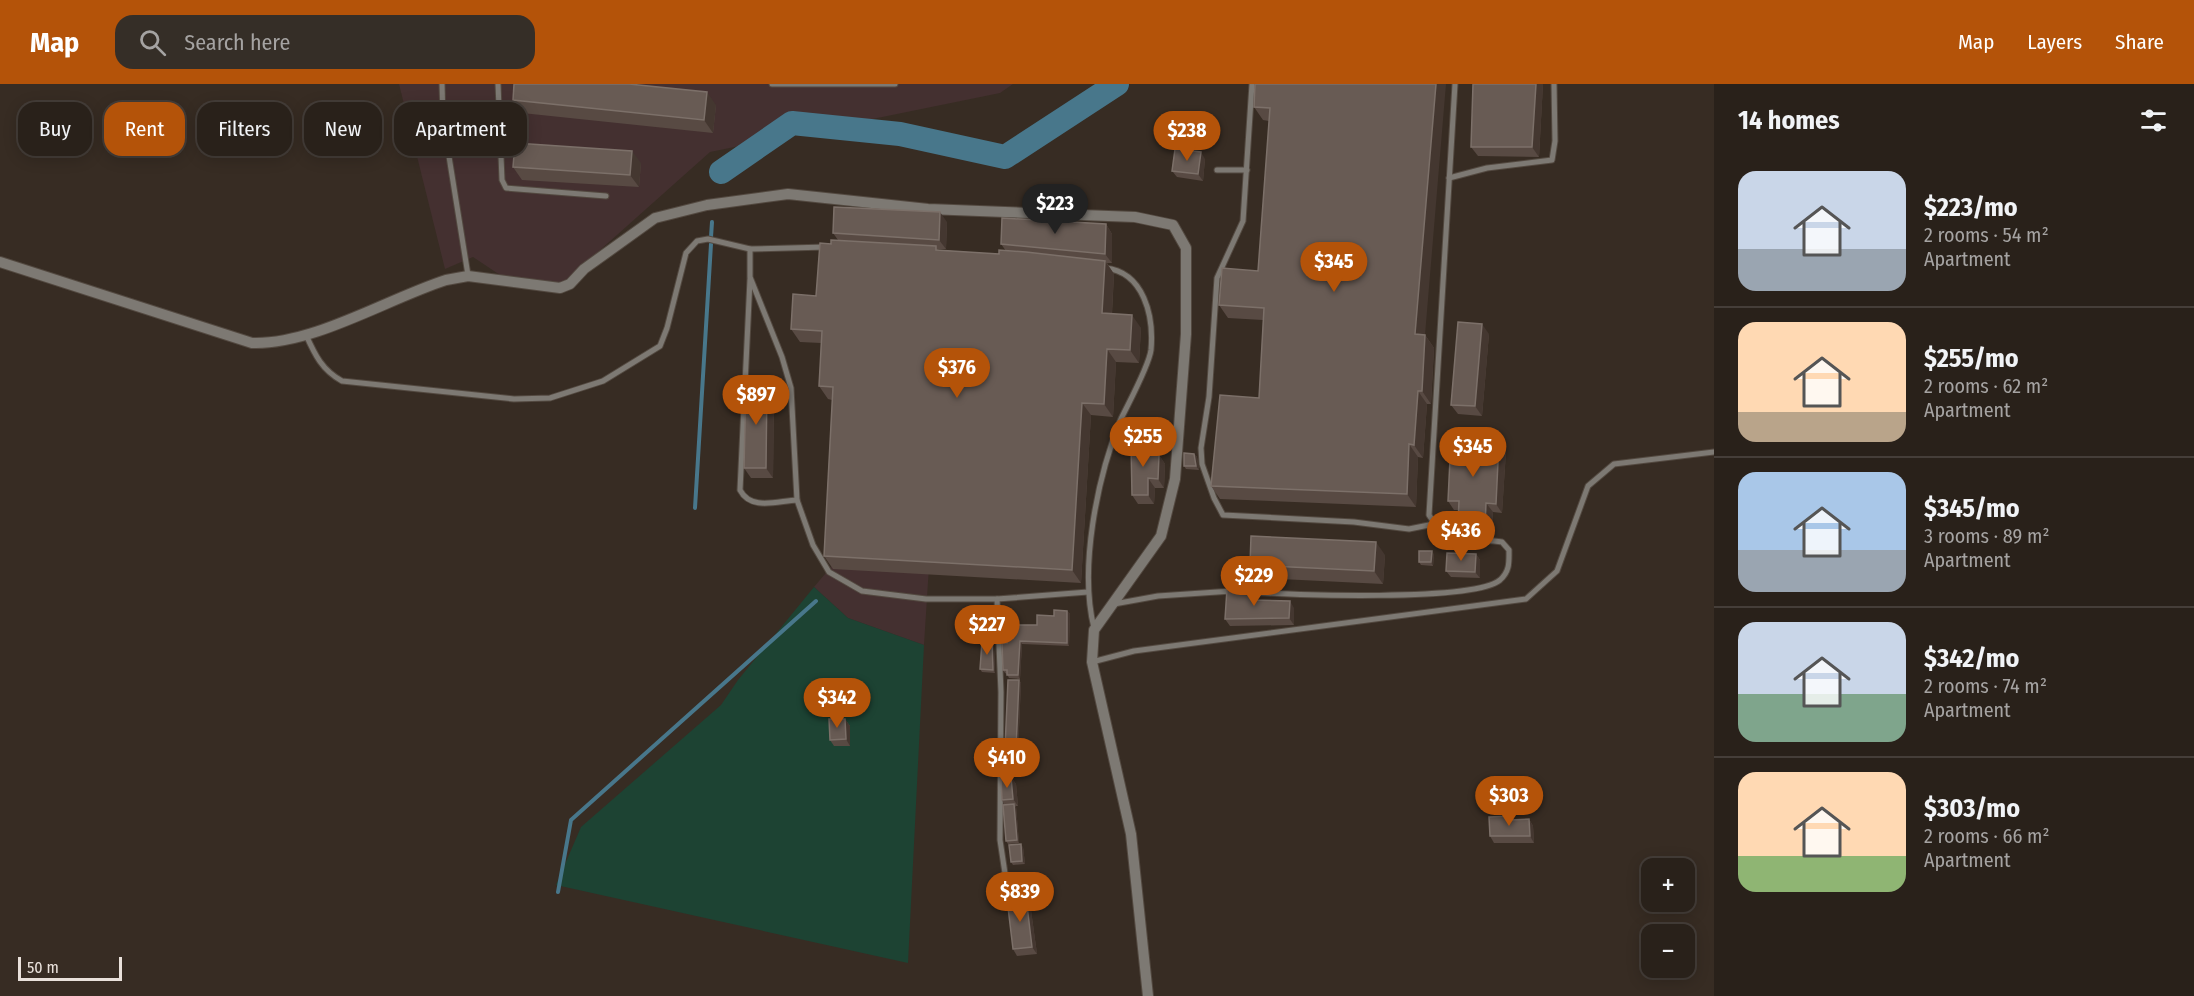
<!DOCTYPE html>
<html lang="en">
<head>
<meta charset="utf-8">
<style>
	:root { --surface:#29211a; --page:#352e27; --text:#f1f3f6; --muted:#a5a3a2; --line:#453e39; --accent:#b45309 }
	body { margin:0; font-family:"Fira Sans Condensed",sans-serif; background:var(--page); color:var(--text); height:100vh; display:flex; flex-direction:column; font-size:22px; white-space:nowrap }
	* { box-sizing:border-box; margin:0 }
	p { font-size:20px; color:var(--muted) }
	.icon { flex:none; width:33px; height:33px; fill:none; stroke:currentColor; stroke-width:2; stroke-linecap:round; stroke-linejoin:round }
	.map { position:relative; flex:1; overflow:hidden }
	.side { display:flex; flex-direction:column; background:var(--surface); width:480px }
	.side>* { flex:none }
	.guide { position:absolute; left:18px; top:18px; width:570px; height:54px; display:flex; gap:12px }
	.tools { position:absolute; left:1641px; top:774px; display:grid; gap:12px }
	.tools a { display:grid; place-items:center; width:54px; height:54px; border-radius:12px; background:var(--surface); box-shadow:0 3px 15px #0003,0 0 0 2px var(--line); font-size:30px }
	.scale { position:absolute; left:18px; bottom:15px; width:104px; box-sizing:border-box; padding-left:6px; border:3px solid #e9e1db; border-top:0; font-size:16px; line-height:21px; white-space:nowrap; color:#e9e1db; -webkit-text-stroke:4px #372c23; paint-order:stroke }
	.price { position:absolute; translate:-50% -51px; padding:0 14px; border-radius:21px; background:var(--accent); color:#fff; font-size:20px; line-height:39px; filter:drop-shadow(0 2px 3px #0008) }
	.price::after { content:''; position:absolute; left:50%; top:36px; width:18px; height:14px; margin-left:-9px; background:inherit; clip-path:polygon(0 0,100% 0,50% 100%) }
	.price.active { background:#222; color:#fff }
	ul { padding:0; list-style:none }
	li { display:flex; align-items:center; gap:18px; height:150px; padding:0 24px }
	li+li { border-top:2px solid var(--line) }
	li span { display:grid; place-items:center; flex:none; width:168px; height:120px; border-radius:18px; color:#555 }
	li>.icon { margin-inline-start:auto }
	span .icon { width:72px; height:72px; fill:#fffc; stroke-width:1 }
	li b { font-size:26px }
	h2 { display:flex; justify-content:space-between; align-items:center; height:72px; padding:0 24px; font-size:26px }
	.tag { padding:0 21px; border-radius:18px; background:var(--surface); box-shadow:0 3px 15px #0003,0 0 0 2px var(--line); font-size:21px; line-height:54px }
	.tag.active { background:var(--accent); color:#fff }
	header { display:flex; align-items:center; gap:36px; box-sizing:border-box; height:84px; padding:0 30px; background:var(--accent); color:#fff }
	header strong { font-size:28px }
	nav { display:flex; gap:33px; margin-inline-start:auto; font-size:21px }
	.search { width:420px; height:54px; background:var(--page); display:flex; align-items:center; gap:15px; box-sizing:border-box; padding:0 21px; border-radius:18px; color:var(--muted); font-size:22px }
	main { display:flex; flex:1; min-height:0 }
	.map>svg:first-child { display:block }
</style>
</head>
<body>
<header>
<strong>Map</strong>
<div class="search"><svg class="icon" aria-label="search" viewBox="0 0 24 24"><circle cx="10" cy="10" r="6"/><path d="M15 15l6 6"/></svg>Search here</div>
<nav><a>Map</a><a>Layers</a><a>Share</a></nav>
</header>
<main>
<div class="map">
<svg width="1714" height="912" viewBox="0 0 1714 912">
	<rect width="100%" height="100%" fill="#372c23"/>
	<g fill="#443030">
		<polygon points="399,0 1013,0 1000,9 710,68 562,200 500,191 473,173 445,185"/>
		<polygon points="937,358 924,561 848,534 814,503"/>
	</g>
	<polygon fill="#1d4333" points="814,503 848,534 924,561 908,879 556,801 581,743 721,621 738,596"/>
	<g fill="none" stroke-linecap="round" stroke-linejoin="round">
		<g stroke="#48778b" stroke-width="4">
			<polyline points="711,153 712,138"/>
			<polyline points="695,424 711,160"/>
			<polyline points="558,808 571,736 816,517"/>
		</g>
		<polyline stroke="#48778b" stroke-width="24" points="721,88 792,39 900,50 1005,73 1117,0"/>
		<g stroke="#534940" stroke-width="7">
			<g id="lane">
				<polyline points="442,0 443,35 468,191"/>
				<polyline points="498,0 502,96 506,104 606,112"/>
				<polyline points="772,0 895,0"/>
				<polyline points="1252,0 1243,137 1217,194 1209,313 1201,364 1202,380 1214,414 1223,431 1354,438 1409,445 1434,440"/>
				<polyline points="1217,86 1247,86"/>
				<polyline points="1449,94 1487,84 1552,76 1555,57 1554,0"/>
				<polyline points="750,165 750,193 782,273 791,304 797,416 813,461 829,488 862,507 926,515 997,515 1088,508"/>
				<path d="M750,195L740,406C751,427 777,417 797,416"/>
				<path d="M306,251C315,271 322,286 342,297L514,315L550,314L603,297L660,262L667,244L686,169L697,157L708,155L750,165L826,163"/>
				<path d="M1247,508C1288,511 1474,518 1500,496C1510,487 1509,478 1509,466L1502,458C1472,454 1445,460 1429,431L1455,0"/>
				<polyline points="997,515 1001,608 1000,756 1009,816"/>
				<polyline points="1114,520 1158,512 1232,507"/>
				<path d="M1094,544C1079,484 1097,395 1120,337C1128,320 1149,282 1151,266C1154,232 1144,188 1105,184"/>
				<polyline points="1092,578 1134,567 1526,515 1557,487 1588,402 1614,380 1714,368"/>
			</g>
		</g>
		<g stroke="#534940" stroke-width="12">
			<path id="street" d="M0,178L252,259C313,261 387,215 446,196L468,192L560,204L570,200L584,185L655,134L707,121L788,110L928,125L1135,133L1173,141L1186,164V250L1175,395L1161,452L1094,546L1092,578L1131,750L1148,912"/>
		</g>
		<use href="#lane" stroke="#7d7973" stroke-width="5"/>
		<use href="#street" stroke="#7d7973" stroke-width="10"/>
	</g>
	<g fill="#584a43">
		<polygon points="1255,0 1434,264 1431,320 1427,320 1423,374 1418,373 1416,423 1220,415 1211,402 1259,314 1263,236 1228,234 1219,221 1258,187 1269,37 1263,36 1254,23"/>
		<polygon points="1543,0 1539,73 1478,72 1471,63"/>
		<polygon points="513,16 716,21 713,49 522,29"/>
		<polygon points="1205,75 1203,97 1177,93 1172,87"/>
		<polygon points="641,79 639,103 522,96 513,83"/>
		<polygon points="947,138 946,165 938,165 939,166 999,170 1006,167 1001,160 1106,140 1112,150 1112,179 1107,179 1114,190 1112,230 1141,244 1139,279 1116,278 1113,333 1091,331 1081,499 833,485 824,472 832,316 828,315 819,302 821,259 800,258 791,245 816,212 831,160 838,156 833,149"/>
		<polygon points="1489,250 1482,332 1458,330 1451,321"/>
		<polygon points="774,309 773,394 751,394 744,384"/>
		<polygon points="1499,357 1506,367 1502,429 1493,428 1491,452 1464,450 1458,440 1459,426 1454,426 1448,417"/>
		<polygon points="1157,369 1157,371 1159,371 1165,380 1164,404 1155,404 1154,420 1138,420 1132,411"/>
		<polygon points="1194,370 1197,373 1199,386 1186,385 1184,382"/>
		<polygon points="1434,470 1433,482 1421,481 1419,478"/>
		<polygon points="1476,470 1480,476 1480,494 1451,493 1446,487"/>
		<polygon points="1385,471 1383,500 1259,494 1250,481"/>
		<polygon points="1252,505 1257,512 1257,516 1294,524 1294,541 1230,542 1225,535"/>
		<polygon points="1067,527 1070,530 1069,562 1022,560 1020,595 1009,594 1007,590 1005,589 1003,586 1007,559 1054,532"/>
		<polygon points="994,562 995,589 982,588 980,585"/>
		<polygon points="1019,596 1021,599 1017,691 1006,691 1004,687"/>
		<polygon points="845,635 850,642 850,662 834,662 830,656"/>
		<polygon points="1011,693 1016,700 1018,722 1016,722 1019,759 1008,760 1006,757 1004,720 1002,716"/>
		<polygon points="1529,735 1533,742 1534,759 1494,759 1490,752 1512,736"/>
		<polygon points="1023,763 1025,780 1013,781 1011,778"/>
		<polygon points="1030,819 1037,870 1017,872 1013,865"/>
	</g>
	<g fill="#443730">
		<polygon points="1436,0 1446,0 1425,251 1434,264 1431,320 1422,307 1415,250"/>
		<polygon points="1536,0 1543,0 1539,73 1532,63"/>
		<polygon points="707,8 716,21 713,49 704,36"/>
		<polygon points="632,67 641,79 639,103 630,91"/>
		<polygon points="1201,68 1205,75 1203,97 1198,90"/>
		<polygon points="940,128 947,138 946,165 939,156"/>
		<polygon points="1106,140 1112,150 1112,179 1105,170"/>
		<polygon points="1105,177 1114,190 1111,242 1102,229"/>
		<polygon points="1132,231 1141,244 1139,279 1130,266"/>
		<polygon points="1482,240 1489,250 1482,332 1475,322"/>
		<polygon points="1107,265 1116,278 1113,333 1104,320"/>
		<polygon points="767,299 774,309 773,394 766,384"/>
		<polygon points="1418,307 1427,320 1423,374 1414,361"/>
		<polygon points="1082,319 1091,331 1081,499 1072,486"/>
		<polygon points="1499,357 1506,367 1502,429 1496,420"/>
		<polygon points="1151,360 1157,369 1157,380 1150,370"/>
		<polygon points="1409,360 1418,373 1416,423 1407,410"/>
		<polygon points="1194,370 1197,373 1199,386 1196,382"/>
		<polygon points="1159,371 1165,380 1164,404 1158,395"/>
		<polygon points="1148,394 1155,404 1154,420 1148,411"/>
		<polygon points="1486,419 1493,428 1491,452 1485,443"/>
		<polygon points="1376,458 1385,471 1383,500 1374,487"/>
		<polygon points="1432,467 1434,470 1433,482 1431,478"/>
		<polygon points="1476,470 1480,476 1480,494 1475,488"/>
		<polygon points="1252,505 1257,512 1256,522 1252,516"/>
		<polygon points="1290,517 1294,524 1294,541 1289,534"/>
		<polygon points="1067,527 1070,530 1069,562 1067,559"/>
		<polygon points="1020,557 1022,560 1020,595 1018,591"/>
		<polygon points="992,558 994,562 995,589 993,586"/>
		<polygon points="1019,596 1021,599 1017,691 1015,688"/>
		<polygon points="845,635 850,642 850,662 846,655"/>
		<polygon points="1011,693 1016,700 1018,722 1013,715"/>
		<polygon points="1014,720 1016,723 1019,759 1017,756"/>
		<polygon points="1529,735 1533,742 1534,759 1530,752"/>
		<polygon points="1021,760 1023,763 1025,780 1022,777"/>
		<polygon points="1026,813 1030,819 1037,870 1032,863"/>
	</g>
	<g fill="#685b54" stroke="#7c7069" stroke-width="1.5">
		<polygon points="514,0 629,0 707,8 704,36 513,16"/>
		<polygon points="1255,0 1436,0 1415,250 1425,251 1422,307 1418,307 1414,361 1409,360 1407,410 1211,402 1220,311 1259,314 1264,224 1219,221 1222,184 1258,187 1270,24 1254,23"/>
		<polygon points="1473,0 1536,0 1532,63 1471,63"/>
		<polygon points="515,59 632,67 630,91 513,83"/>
		<polygon points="1175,65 1201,68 1198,90 1172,87"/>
		<polygon points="834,123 940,128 939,156 833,149"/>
		<polygon points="1002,134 1106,140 1105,170 1001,160"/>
		<polygon points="831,156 936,162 936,166 999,170 999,166 1026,168 1105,177 1102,229 1132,231 1130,266 1107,265 1104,320 1082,319 1072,486 824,472 833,303 819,302 822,247 791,245 793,210 816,212 820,159 831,160"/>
		<polygon points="1458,238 1482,240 1475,322 1451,321"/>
		<polygon points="746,299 767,299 766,384 744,384"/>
		<polygon points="1451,354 1499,357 1496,420 1486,419 1485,443 1458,440 1459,417 1448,417"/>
		<polygon points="1131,360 1151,360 1150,370 1159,371 1158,395 1148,394 1148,411 1132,411"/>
		<polygon points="1184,369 1194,370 1196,382 1184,382"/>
		<polygon points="1251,452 1376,458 1374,487 1250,481"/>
		<polygon points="1419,467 1432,467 1431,478 1419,478"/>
		<polygon points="1447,469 1476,470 1475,488 1446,487"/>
		<polygon points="1227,505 1252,505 1252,516 1290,517 1289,534 1225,535"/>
		<polygon points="1054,526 1067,527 1067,559 1020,557 1018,591 1007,591 1007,586 1003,586 1002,559 1007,559 1007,541 1037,541 1037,531 1054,532"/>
		<polygon points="982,558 992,558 993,586 980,585"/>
		<polygon points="1008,596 1019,596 1015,688 1004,687"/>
		<polygon points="829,635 845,635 846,655 830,656"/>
		<polygon points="1011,693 1013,715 1002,716 1001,694"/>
		<polygon points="1014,720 1017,756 1006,757 1003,721"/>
		<polygon points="1510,732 1510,736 1529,735 1530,752 1490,752 1489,733"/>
		<polygon points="1021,760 1022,777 1011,778 1009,761"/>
		<polygon points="1026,813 1032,863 1013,865 1007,815"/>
	</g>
</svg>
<div class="tools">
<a>+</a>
<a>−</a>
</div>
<div class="scale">50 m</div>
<b class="price" style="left:1187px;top:78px">$238</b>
<b class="price active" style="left:1055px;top:151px">$223</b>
<b class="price" style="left:1334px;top:209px">$345</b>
<b class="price" style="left:957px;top:315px">$376</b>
<b class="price" style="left:756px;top:342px">$897</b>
<b class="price" style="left:1143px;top:384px">$255</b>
<b class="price" style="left:1473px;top:394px">$345</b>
<b class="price" style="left:1461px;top:478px">$436</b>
<b class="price" style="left:1254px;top:523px">$229</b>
<b class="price" style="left:987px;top:572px">$227</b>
<b class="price" style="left:837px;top:645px">$342</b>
<b class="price" style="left:1007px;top:705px">$410</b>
<b class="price" style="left:1509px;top:743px">$303</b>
<b class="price" style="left:1020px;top:839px">$839</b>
<div class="guide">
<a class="tag">Buy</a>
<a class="tag active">Rent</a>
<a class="tag">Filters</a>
<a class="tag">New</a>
<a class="tag">Apartment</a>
</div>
</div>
<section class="side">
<h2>14 homes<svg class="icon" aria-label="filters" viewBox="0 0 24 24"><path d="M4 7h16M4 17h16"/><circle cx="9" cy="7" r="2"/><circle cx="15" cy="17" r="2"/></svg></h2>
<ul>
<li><span style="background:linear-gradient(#c9d6e8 65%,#9aa5b1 0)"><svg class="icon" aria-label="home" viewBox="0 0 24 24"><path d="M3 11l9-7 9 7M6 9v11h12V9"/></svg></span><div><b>$223/mo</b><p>2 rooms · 54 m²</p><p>Apartment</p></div></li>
<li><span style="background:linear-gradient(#ffd9b3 75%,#b9a48a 0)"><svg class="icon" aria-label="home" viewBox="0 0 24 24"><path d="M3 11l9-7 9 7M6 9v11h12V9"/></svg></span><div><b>$255/mo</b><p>2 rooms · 62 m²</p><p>Apartment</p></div></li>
<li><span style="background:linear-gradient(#a9c7e8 65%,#9aa5b1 0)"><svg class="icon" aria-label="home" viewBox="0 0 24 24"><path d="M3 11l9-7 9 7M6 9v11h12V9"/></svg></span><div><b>$345/mo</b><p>3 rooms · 89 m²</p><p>Apartment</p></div></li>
<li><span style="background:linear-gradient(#c9d6e8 60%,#7fa58c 0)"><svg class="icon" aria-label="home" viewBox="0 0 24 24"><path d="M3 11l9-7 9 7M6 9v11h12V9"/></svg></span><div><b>$342/mo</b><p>2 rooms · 74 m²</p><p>Apartment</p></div></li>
<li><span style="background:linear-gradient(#ffd9b3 70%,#8fb573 0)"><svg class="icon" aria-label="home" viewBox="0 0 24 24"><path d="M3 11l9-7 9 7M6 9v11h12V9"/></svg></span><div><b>$303/mo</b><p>2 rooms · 66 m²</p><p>Apartment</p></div></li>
</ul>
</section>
</main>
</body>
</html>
